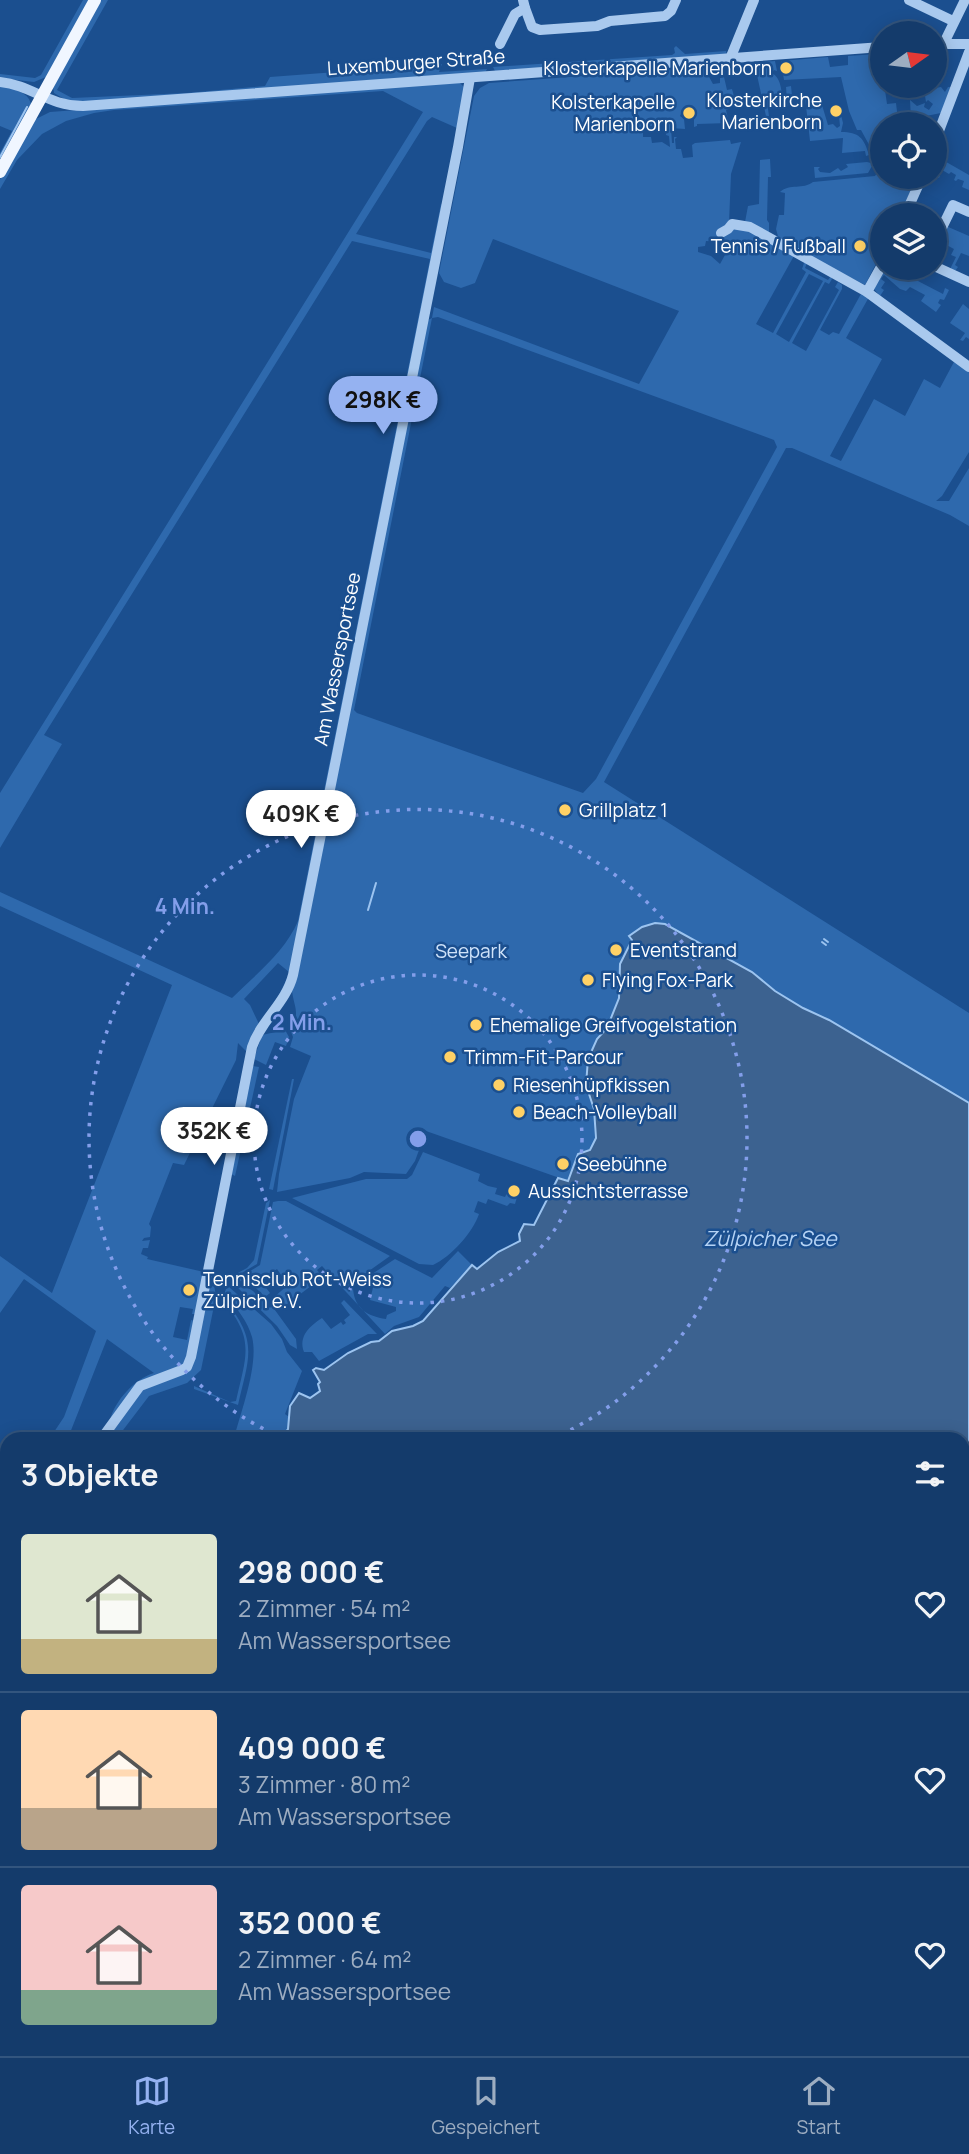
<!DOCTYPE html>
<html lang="de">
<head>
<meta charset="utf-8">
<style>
	:root { --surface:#143b6b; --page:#214673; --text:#f1f3f6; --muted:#9dadc1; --line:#33557e; --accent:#95b2f1 }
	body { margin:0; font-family:Manrope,sans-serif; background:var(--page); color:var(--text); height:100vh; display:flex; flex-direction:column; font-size:26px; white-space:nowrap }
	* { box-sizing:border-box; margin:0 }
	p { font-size:23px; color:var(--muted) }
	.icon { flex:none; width:38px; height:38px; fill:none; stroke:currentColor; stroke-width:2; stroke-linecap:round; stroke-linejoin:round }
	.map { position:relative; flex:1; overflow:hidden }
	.drawer { position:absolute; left:0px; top:1432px; width:970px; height:625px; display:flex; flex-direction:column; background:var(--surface); border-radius:21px 21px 0 0; box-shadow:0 4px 18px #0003,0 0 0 2px var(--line) }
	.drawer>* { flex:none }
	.needle { width:46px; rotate:76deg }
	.tools { position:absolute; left:870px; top:21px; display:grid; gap:14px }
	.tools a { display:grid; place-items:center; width:77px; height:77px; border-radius:50%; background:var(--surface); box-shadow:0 4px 18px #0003,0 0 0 2px var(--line); font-size:35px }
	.price { position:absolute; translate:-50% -60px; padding:0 16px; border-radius:24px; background:#fff; color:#222; font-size:23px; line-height:46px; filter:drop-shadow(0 2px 4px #0008) }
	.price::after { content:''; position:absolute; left:50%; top:42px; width:21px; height:16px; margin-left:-10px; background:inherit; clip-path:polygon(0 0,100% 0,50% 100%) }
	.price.selected { background:var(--accent); color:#111 }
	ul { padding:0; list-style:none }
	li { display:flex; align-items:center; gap:21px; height:175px; padding:0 21px }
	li+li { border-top:2px solid var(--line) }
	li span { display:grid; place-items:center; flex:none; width:196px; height:140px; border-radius:7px; color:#555 }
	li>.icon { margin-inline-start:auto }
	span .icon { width:84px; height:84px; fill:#fffc; stroke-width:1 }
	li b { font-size:30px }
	h2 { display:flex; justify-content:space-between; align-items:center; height:84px; padding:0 21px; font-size:30px }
	.tab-bar { display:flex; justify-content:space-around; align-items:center; height:98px; border-top:2px solid var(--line); background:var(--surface); font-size:19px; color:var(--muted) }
	.tab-bar a { display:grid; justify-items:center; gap:4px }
	.tab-bar .selected { color:var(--accent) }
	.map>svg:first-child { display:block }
</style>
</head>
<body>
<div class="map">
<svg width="969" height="2056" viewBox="0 0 969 2056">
	<rect width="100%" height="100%" fill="#1b4f8f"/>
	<g fill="#2e69ad" fill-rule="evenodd">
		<polygon points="83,0 91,0 46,77 34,82 0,78 0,74 35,78 41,75"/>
		<polygon points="100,0 108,0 57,90 72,98 187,93 265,86 270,77 442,64 439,72 487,69 485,73 85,103 64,99 54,93 53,87"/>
		<polygon points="676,46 685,54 726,51 727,55 495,71 493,67 672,55 675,53 674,48"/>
		<path d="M876,54L877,60L879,55L882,54V86H900V88L885,90L887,104L896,103L898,120H903V124H882V177H914L909,189L911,191L900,215H882V252L865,285L779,240L776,229L779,215H784L785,193L780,192C790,183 803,190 813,182L875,176L877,173L873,152L861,130H857L849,111L841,77L784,80L781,61L828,57L830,67L848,65V56Z"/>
		<path d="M775,61L777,71L774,70L772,73C782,79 781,91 783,102L787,101L786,87L791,86L793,105L768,109L769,116H766L755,66L742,68L739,64Z"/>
		<path d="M722,66V72L708,75L713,84L720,83V78L724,77L727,90L732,89L737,108L734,103H728L729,109L726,110L729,123L697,124V126L694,127V118L696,114L693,108L687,106L683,109L680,116L684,119L685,129L671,128L672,143H674V137H677L675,139L676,149H681L683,158L693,157L692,145L695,143L730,140L731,144L741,142L731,174L729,223L733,228L746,229L795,254L756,324L773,333L806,272L802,269L804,263H807L805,268L828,280L831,276L832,279L829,284L825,282L792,343L806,351L839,290L835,287L838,282L842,285V289L820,330L829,335L833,332L839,334L862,292L869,297L846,338L882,359L830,456L841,461L874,399L905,416L924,379L940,388L955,360L969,370V452L942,496L936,501H949L969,468V526L950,515L792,448H786L604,782L969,1013V1103L829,1020L803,1008L775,991L752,972L665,924L632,940L622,957L620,995L607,1028L597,1039L588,1059L586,1085L594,1109L595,1143L588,1151L578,1154L568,1181L426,1131L415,1161L406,1174L364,1172L350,1178L277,1192L279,1174L294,1099L311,1056L290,1047L293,1037L290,1029C301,1014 294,1007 292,991L426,321L432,318L434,307L639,384L679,311L493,239L475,283L461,288L444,282L439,273L474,96L480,88L489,83ZM667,123L666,135L669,136L670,147L662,142L652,143L651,137H643V131H640V128ZM706,241L719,242L730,246L720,264L711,256L698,252V247L705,246ZM809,274L823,281L789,342L776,334ZM438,317L774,440L777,447L596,779L583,793L357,713L354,710L432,318Z"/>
		<path d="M452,82L460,83L465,88L457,128L432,117L427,121L356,234L431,253L441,204L443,205L290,974L285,989L254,1034L247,1052L238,1043L236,1060L184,1165L173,1163L149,1224L151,1227L150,1237L144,1238L142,1241L150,1240L148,1248H143L141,1254L148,1257L147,1259L204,1272L196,1314H192L193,1309L180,1307L173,1337L187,1340L191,1320L196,1321L189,1358L184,1365L140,1383L110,1420C115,1401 134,1379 154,1373L107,1339L68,1438H50L64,1417L96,1331L24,1279L0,1313V1256L52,1293L172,985L0,906V892L232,998C255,975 285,952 298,921L430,259L352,241L44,735L62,744L0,848V793L423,112L383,91L114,110L94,113L66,121L42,134L17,160L0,189V179L34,120L50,112ZM278,963L289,972C283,992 271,1007 259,1024L250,1005L244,999Z"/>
		<path d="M0,85C12,89 28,91 31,104L0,164V153L12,131L0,126Z"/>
		<polygon points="941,87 945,92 948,87 951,87 941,113 921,117 921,121 911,120 910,100 917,106 925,103 924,107 929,110 933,104 928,100 926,102 924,90"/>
		<path d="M819,95L828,125L833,124L837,128L840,126L839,116L841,115L843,123L841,132C859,132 864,138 869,155L866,156L865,151L842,153L843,138L810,141L805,97Z"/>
		<polygon points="934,155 969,175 969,190 962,187 964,181 958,179 956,181 954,180 956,175 951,172 949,174 942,170 939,178 935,176"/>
		<polygon points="770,159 771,177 768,177 767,220 769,223 769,234 745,222 748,206 759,204 760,160"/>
		<polygon points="867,162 871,163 872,166 868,173 815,178 814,167 820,167 818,169 820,172 830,173 838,168 841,171 848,167 846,164"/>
		<polygon points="946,226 969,236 969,256 961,253 955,265 958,267 955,271 950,269 956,257 951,255 954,249 939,241"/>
		<polygon points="884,268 899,268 897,272 912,281 917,270 920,271 916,280 943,294 945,288 949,290 944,300 940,299 938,303 941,305 936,312 921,301 925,295 910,287 906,291 900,289 884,275 881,279 885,282 881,288 884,290 880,296 874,289"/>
		<polygon points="963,304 969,309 969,339 966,337 963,341 960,340 965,333 950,323"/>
		<polygon points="285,1030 289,1037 286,1046 275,1042 266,1065 254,1059 262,1035"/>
		<polygon points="252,1066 259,1067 235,1176 231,1174"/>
		<polygon points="292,1079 294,1079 273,1190 269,1189"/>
		<path d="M423,1152L480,1174L478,1181L488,1186L497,1188L495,1194L505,1197L507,1193L517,1197L515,1204L510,1203L507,1206L488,1199L486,1204L478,1201L474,1212L479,1214C473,1232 451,1257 433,1265L419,1264L292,1198L366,1179H407L412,1175Z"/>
		<polygon points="270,1200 257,1264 235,1277 234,1275 247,1268 254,1260 266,1203"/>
		<path d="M278,1201H286L390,1256L345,1288L349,1292L353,1289C355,1309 367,1316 386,1319L387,1315L396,1311V1307L370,1300L375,1279L372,1274L395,1259L432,1278L458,1251L472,1265L450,1288L445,1286L419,1317L394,1326L385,1334L322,1266L317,1270L323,1277L279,1310L273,1298L288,1285L277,1269L261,1281L270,1293L265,1297L252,1284V1280L232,1282L260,1265L273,1202Z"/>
		<polygon points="214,1285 216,1296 201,1370 187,1383 149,1396 117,1438 105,1438 138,1392 182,1373 207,1291"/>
		<path d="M229,1287L271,1324L282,1339L287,1352L302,1371L285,1414L289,1417L288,1429L281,1438H234C241,1411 259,1364 252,1337C248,1322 236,1307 226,1296L224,1299C259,1341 249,1357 238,1405L194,1389V1386L230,1402L236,1401C246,1356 256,1339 222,1300L226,1289Z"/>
		<polygon points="237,1287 248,1288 253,1291 270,1308 272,1306 296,1339 297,1349 290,1345 277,1326"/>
		<path d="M344,1300L377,1334H368L319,1361L312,1352H304C298,1336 310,1326 322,1318L331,1329L341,1322L343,1325L346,1323L344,1320L350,1315L341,1303Z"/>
		<polygon points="7,1498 7,2049 11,2049 10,2051 0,2044 0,1507"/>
		<polygon points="526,2049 574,2049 579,2056 531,2056"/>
	</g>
	<polygon fill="#3c6290" stroke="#9cc4f0" stroke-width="2" points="655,923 665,924 752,972 775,991 803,1008 829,1020 969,1103 969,2056 579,2056 574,2049 962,2049 962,1438 281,1438 288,1429 290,1406 299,1393 310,1398 320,1391 318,1384 320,1382 313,1370 316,1368 324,1370 348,1353 371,1342 379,1341 392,1331 413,1326 423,1321 472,1265 477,1269 498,1252 520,1241 519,1234 524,1224 534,1225 558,1178 568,1181 578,1154 590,1150 596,1138 594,1109 586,1085 588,1059 597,1039 607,1028 619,998 620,964 632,940 629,936 642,927"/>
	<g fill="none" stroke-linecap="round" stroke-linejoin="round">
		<g stroke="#9cc4f0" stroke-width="2">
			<polyline points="0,157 27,107"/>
			<polyline points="368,910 376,883"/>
			<polyline points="824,939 828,942"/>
			<polyline points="822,942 826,945"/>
			<polyline points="0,1540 7,1545"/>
			<polyline points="54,2056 55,2049"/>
		</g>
		<g stroke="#a9c9ee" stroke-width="10">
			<polyline points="909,0 953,21"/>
			<polyline points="525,8 532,27 540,30 597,26 610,21 665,16 671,11 676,0"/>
			<polyline points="944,43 965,0"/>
			<polyline points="500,44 515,14 525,8 523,0"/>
			<polyline points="934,44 969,44"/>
			<polyline points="730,59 754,0"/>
			<path d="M0,82C32,85 48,106 83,106L882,47"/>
			<polyline points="934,144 969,52"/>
			<polyline points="905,215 922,177"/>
			<polyline points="721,233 728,229 732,224 750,227 867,292 969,367"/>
			<polyline points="934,244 953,205 969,212"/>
			<polyline points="934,266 969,282"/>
			<polyline points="867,292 882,265"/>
			<path d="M102,1438L140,1386L182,1370L187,1367L191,1357L252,1047C261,1020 286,1003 293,975L458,147L470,78"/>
			<polyline points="61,2056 63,2049"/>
		</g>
		<polyline stroke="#f0f6ff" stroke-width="12" points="0,172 95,0"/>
	</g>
	<g fill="none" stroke="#839eea" stroke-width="3.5" stroke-dasharray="3.5 7">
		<circle cx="418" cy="1139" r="164"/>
		<path d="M282 1438A329 329 0 1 1 554 1438"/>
	</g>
	<g fill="#ffd166" stroke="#1b4f8f" stroke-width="2.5">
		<circle cx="786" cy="68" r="7"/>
		<circle cx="836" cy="111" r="7"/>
		<circle cx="689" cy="113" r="7"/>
		<circle cx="860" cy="246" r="7"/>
		<circle cx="565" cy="810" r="7"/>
		<circle cx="616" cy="950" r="7"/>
		<circle cx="588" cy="980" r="7"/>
		<circle cx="476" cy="1025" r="7"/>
		<circle cx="450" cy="1057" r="7"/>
		<circle cx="499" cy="1085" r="7"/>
		<circle cx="519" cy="1112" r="7"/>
		<circle cx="563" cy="1164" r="7"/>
		<circle cx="514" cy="1191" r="7"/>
		<circle cx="189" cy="1290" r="7"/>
	</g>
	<g text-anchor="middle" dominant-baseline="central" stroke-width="5" stroke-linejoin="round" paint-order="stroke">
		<g font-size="19" fill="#fff" stroke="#1b4f8f">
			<text transform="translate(416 62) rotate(-4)">Luxemburger Straße</text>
			<text transform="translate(337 659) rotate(-79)">Am Wassersportsee</text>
		</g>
		<g font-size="19" fill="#fff" stroke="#1b4f8f" text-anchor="start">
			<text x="772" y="68" text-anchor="end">Klosterkapelle Marienborn</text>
			<text x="822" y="100" text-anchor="end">Klosterkirche<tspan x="822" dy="22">Marienborn</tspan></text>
			<text x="675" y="102" text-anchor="end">Kolsterkapelle<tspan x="675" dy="22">Marienborn</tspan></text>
			<text x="846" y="246" text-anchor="end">Tennis / Fußball</text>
			<text x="579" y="810">Grillplatz 1</text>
			<text x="630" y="950">Eventstrand</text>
			<text x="602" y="980">Flying Fox-Park</text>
			<text x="490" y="1025">Ehemalige Greifvogelstation</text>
			<text x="464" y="1057">Trimm-Fit-Parcour</text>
			<text x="513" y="1085">Riesenhüpfkissen</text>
			<text x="533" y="1112">Beach-Volleyball</text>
			<text x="577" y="1164">Seebühne</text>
			<text x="528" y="1191">Aussichtsterrasse</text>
			<text x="203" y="1279">Tennisclub Rot-Weiss<tspan x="203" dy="22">Zülpich e.V.</tspan></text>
		</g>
		<g font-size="19" fill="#cfe3fa" stroke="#1b4f8f">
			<text x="471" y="951">Seepark</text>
		</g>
		<g font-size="21" font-style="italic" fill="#b5d3f5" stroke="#1b4f8f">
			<text x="770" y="1238">Zülpicher See</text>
		</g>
	</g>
	<circle cx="418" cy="1139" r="10" fill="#839eea" stroke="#1b4f8f" stroke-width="3.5"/>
	<g font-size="21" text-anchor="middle" font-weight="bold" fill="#839eea" stroke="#1b4f8f" stroke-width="5" stroke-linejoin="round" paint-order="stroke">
		<text x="185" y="914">4 Min.</text>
		<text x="302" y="1030">2 Min.</text>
	</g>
</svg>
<div class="tools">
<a><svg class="needle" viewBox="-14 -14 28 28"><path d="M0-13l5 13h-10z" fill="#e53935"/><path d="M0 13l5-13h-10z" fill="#9dadc1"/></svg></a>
<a><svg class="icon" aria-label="locate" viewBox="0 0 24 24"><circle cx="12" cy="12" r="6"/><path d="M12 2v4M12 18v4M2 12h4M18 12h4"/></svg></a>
<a><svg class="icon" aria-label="layers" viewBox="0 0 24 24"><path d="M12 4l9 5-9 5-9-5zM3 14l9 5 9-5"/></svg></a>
</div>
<b class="price selected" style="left:383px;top:436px">298K €</b>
<b class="price" style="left:301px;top:850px">409K €</b>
<b class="price" style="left:214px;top:1167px">352K €</b>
<section class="drawer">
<h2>3 Objekte<svg class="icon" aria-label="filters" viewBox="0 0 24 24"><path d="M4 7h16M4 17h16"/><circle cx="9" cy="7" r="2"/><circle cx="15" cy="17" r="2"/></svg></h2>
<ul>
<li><span style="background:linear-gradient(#dfe7d0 75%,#c2b280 0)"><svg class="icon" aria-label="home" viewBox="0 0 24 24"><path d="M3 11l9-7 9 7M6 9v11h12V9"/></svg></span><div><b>298 000 €</b><p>2 Zimmer · 54 m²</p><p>Am Wassersportsee</p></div><svg class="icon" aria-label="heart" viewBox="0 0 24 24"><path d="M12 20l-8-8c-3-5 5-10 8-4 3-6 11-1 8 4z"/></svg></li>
<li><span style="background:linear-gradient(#ffd9b3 70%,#b9a48a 0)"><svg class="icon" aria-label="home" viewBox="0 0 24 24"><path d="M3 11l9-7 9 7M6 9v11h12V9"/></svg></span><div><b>409 000 €</b><p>3 Zimmer · 80 m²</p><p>Am Wassersportsee</p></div><svg class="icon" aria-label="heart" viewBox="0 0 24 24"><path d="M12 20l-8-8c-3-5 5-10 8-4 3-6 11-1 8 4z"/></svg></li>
<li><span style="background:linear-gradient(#f6c9c9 75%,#7fa58c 0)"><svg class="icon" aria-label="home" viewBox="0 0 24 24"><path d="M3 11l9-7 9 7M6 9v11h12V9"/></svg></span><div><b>352 000 €</b><p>2 Zimmer · 64 m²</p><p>Am Wassersportsee</p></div><svg class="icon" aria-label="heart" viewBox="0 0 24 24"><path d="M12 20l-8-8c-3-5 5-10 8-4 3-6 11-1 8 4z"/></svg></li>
</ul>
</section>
</div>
<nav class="tab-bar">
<a class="selected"><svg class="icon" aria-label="map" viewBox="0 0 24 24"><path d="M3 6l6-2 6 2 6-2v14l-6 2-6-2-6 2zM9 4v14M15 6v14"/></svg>Karte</a>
<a><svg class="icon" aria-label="saved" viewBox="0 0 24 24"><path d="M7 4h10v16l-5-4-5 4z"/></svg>Gespeichert</a>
<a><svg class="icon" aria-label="home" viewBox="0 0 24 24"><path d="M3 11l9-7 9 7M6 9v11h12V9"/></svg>Start</a>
</nav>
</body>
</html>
